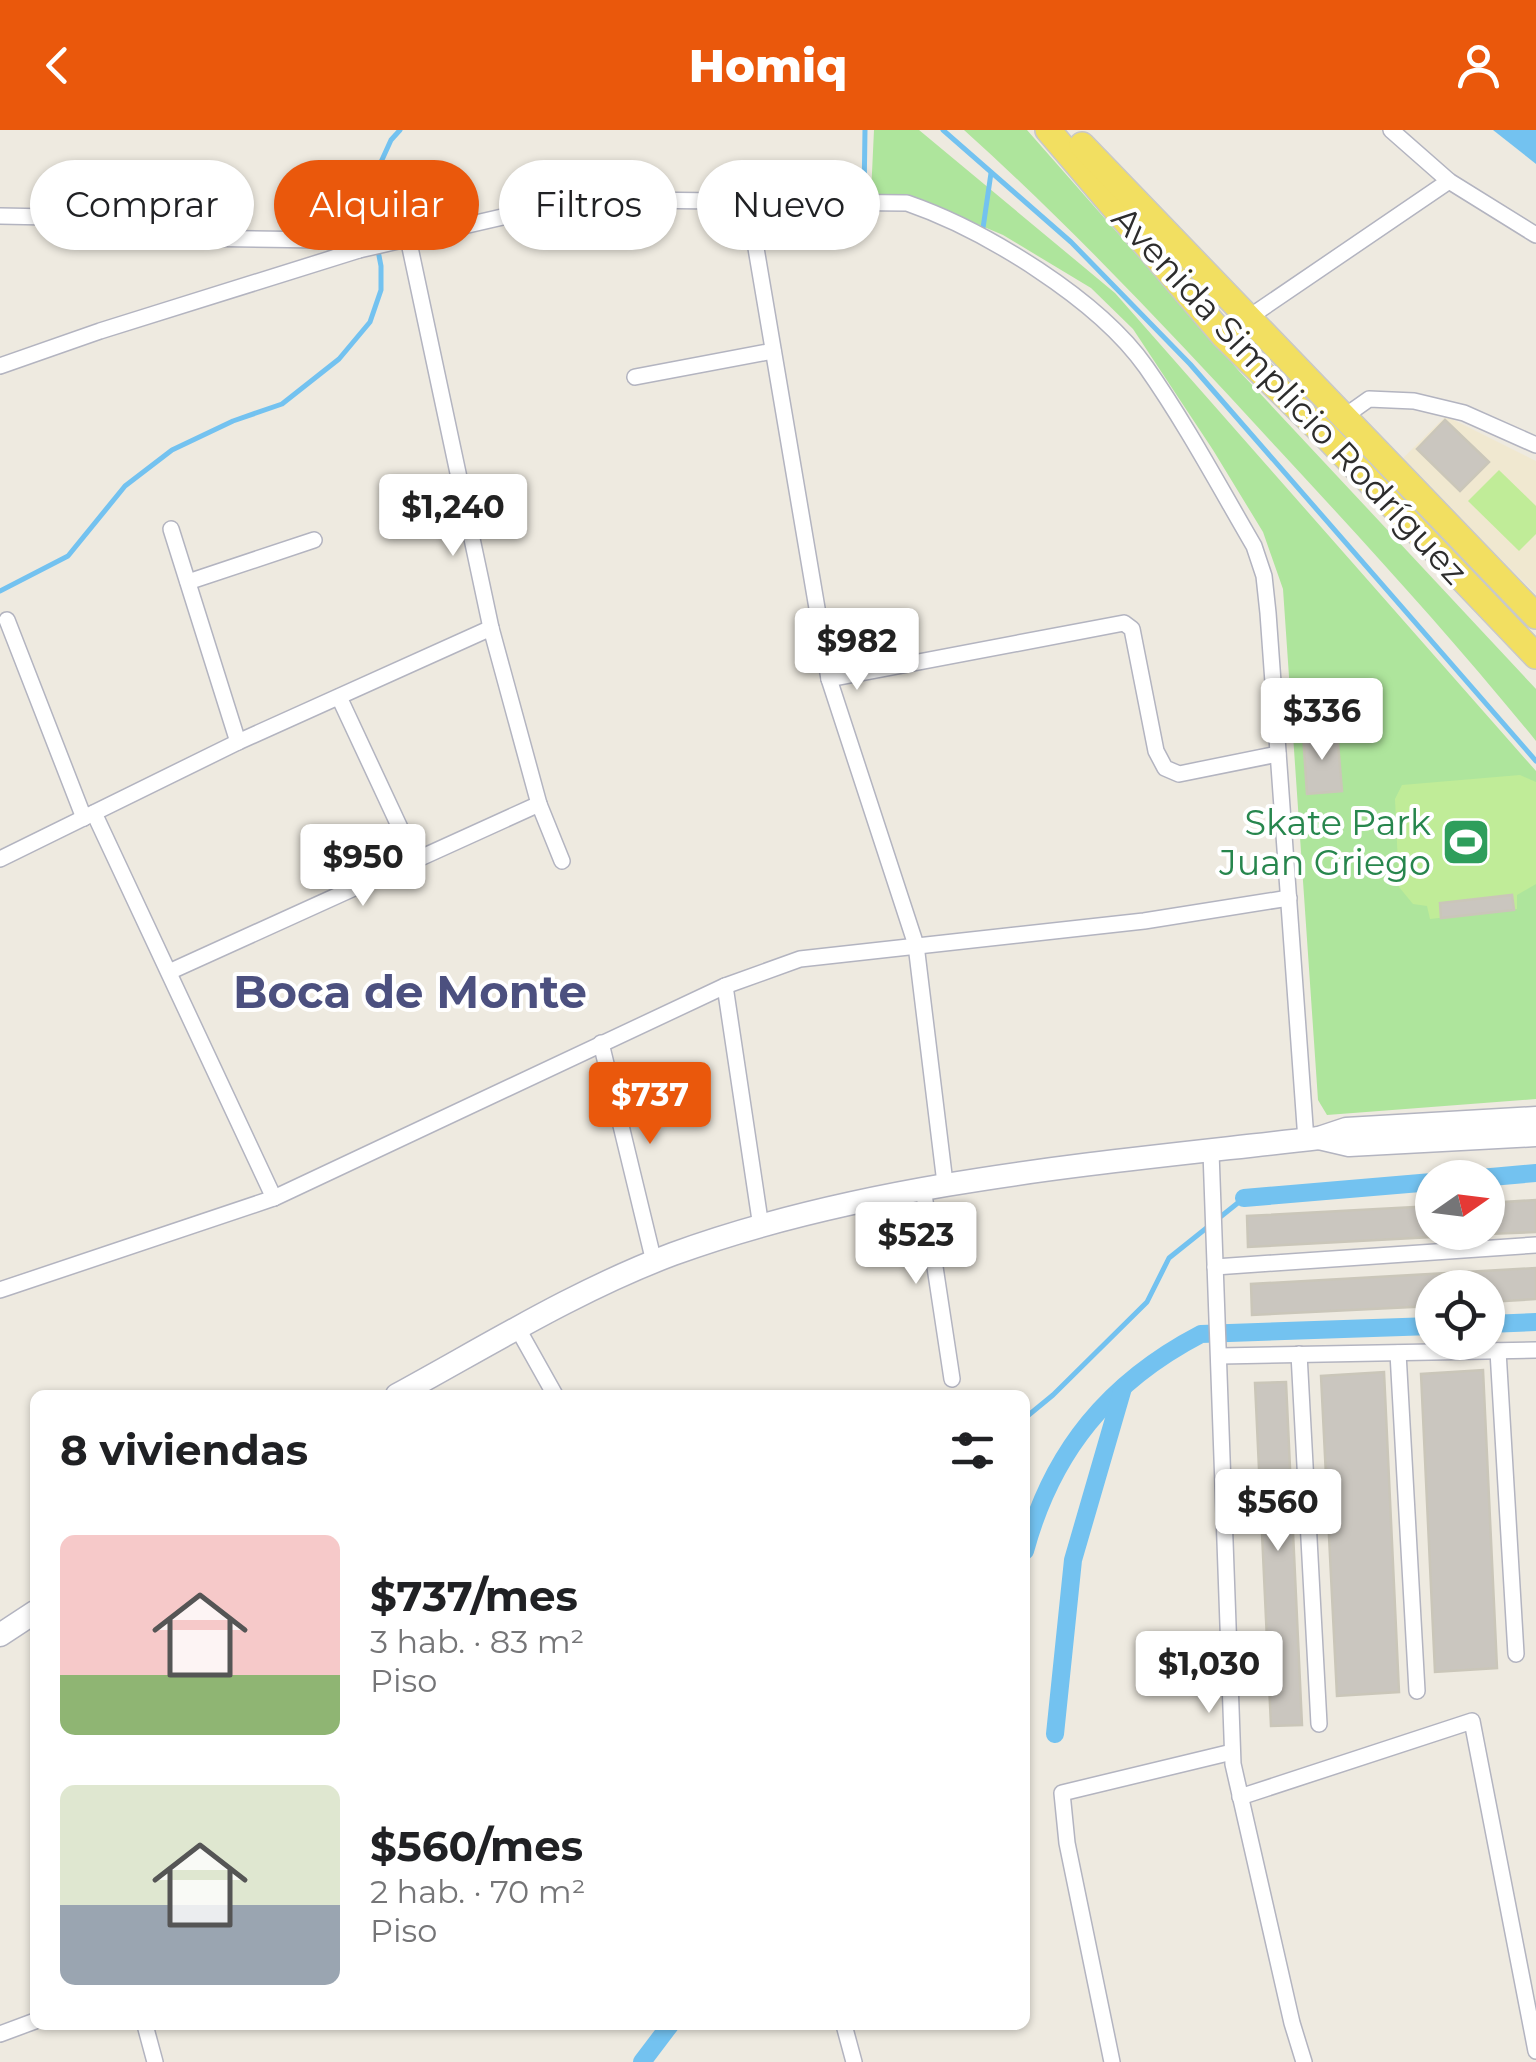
<!DOCTYPE html>
<html lang="es">
<head>
<meta charset="utf-8">
<style>
	:root { --surface:#fff; --page:#f2f2f2; --text:#202124; --muted:#757577; --accent:#ea580c }
	body { margin:0; font-family:Montserrat,sans-serif; background:var(--page); color:var(--text); height:100vh; display:flex; flex-direction:column; font-size:38px; white-space:nowrap }
	* { box-sizing:border-box; margin:0 }
	p { font-size:32px; color:var(--muted) }
	.icon { flex:none; width:55px; height:55px; fill:none; stroke:currentColor; stroke-width:2; stroke-linecap:round; stroke-linejoin:round }
	.map { position:relative; flex:1; overflow:hidden }
	.side { position:absolute; left:30px; top:1260px; width:1000px; height:640px; display:flex; flex-direction:column; background:var(--surface); border-radius:15px; box-shadow:0 2px 8px #0004 }
	.side>* { flex:none }
	.guide { position:absolute; left:30px; top:30px; width:1000px; height:90px; display:flex; gap:20px }
	.needle { width:65px; rotate:76deg }
	.tools { position:absolute; left:1415px; top:1030px; display:grid; gap:20px }
	.tools a { display:grid; place-items:center; width:90px; height:90px; border-radius:50%; background:var(--surface); box-shadow:0 2px 8px #0004; font-size:50px }
	.price { position:absolute; translate:-50% -85px; padding:0 22px; border-radius:10px; background:#fff; color:#222; font-size:32px; line-height:65px; filter:drop-shadow(0 2px 5px #0008) }
	.price::after { content:''; position:absolute; left:50%; top:60px; width:30px; height:22px; margin-left:-15px; background:inherit; clip-path:polygon(0 0,100% 0,50% 100%) }
	.price.selected { background:var(--accent); color:#fff }
	ul { padding:0; list-style:none }
	li { display:flex; align-items:center; gap:30px; height:250px; padding:0 30px }
	li span { display:grid; place-items:center; flex:none; width:280px; height:200px; border-radius:15px; color:#555 }
	li>.icon { margin-inline-start:auto }
	span .icon { width:120px; height:120px; fill:#fffc; stroke-width:1 }
	li b { font-size:42px }
	h2 { display:flex; justify-content:space-between; align-items:center; height:120px; padding:0 30px; font-size:42px }
	.tag { padding:0 35px; border-radius:45px; background:var(--surface); box-shadow:0 2px 8px #0004; font-size:35px; line-height:90px }
	.tag.selected { background:var(--accent); color:#fff }
	header { display:flex; justify-content:space-between; align-items:center; height:130px; padding:0 30px; background:var(--accent); color:#fff; font-size:45px; font-weight:800 }
	.map>svg:first-child { display:block }
</style>
</head>
<body>
<header><svg class="icon" aria-label="back" viewBox="0 0 24 24"><path d="M15 5l-7 7 7 7"/></svg>Homiq<svg class="icon" aria-label="person" viewBox="0 0 24 24"><circle cx="12" cy="8" r="4"/><path d="M4 21q1-7 8-7t8 7"/></svg></header>
<div class="map">
<svg width="1536" height="1932" viewBox="0 0 1536 1932">
	<rect width="100%" height="100%" fill="#eeeae0"/>
	<polygon fill="#f0e8d0" points="1446,286 1536,331 1536,464 1401,330"/>
	<g fill="#aee59c">
		<polygon points="874,0 919,0 1115,163 1536,641 1536,969 1327,985 1318,970 1283,459 1263,402 1213,320 1133,199 1091,158 1003,105 918,69 871,64"/>
		<path d="M964,0H1027L1239,241L1536,559V611C1454,510 1367,415 1279,320C1178,210 1075,100 964,0Z"/>
	</g>
	<g fill="#c0ec98">
		<polygon points="1499,340 1536,376 1536,404 1519,421 1468,371"/>
		<polygon points="1520,645 1536,652 1536,754 1517,765 1517,779 1430,789 1427,776 1413,774 1399,757 1395,669 1402,655"/>
	</g>
	<polygon fill="#73c2f0" points="1493,0 1536,0 1536,34"/>
	<g fill="none" stroke-linecap="round" stroke-linejoin="round">
		<g stroke="#73c2f0" stroke-width="5">
			<polyline points="943,0 1071,112 1190,234 1536,631"/>
			<polyline points="864,68 865,0"/>
			<polyline points="982,105 991,43"/>
			<polyline points="0,461 68,426 125,356 172,320 233,291 282,274 339,229 370,192 381,160 381,136 374,100 376,43 391,10 400,0"/>
			<polyline points="1025,1288 1053,1265 1147,1172 1169,1128 1244,1068"/>
		</g>
		<g stroke="#73c2f0" stroke-width="18">
			<polyline points="1480,1048 1536,1043"/>
			<polyline points="1244,1068 1432,1052"/>
			<polyline points="1488,1194 1536,1192"/>
			<path d="M1025,1421C1052,1321 1109,1252 1201,1204L1432,1196"/>
			<polyline points="1055,1604 1073,1430 1123,1258"/>
			<polyline points="642,1932 670,1895"/>
		</g>
	</g>
	<g fill="#cac6bf" stroke="#cac6b9" stroke-width="2.5">
		<polygon points="1445,290 1489,332 1460,361 1417,319"/>
		<polygon points="1337,601 1342,661 1307,664 1303,604"/>
		<polygon points="1512,765 1514,780 1441,788 1440,773"/>
		<polygon points="1536,1070 1536,1102 1488,1104 1488,1073"/>
		<polygon points="1432,1076 1432,1107 1248,1117 1247,1086"/>
		<polygon points="1536,1138 1536,1169 1489,1172 1488,1158 1432,1158 1432,1176 1252,1185 1251,1154"/>
		<polygon points="1483,1240 1497,1538 1435,1542 1421,1244"/>
		<polygon points="1384,1242 1399,1562 1337,1566 1321,1246"/>
		<polygon points="1286,1252 1302,1595 1271,1596 1255,1253"/>
	</g>
	<g fill="none" stroke-linecap="round" stroke-linejoin="round">
		<g stroke="#b3b4c0" stroke-width="18">
			<g id="street">
				<polyline points="1391,0 1449,51 1536,105"/>
				<polyline points="748,71 829,549 916,815 945,1053"/>
				<polyline points="0,86 150,89 189,108 324,110 359,120"/>
				<polyline points="408,108 491,498 539,674 562,731"/>
				<polyline points="1223,205 1449,51"/>
				<path d="M0,236L100,201L359,120L546,77L634,70L907,73C985,100 1098,169 1146,237C1186,294 1219,356 1254,416L1264,446L1268,483L1306,1010"/>
				<polyline points="635,247 773,221"/>
				<polyline points="1345,286 1369,269 1414,271 1464,283 1536,315"/>
				<polyline points="171,399 238,612"/>
				<polyline points="188,452 314,410"/>
				<polyline points="7,490 84,688"/>
				<polyline points="829,549 1124,493 1132,499 1156,621 1165,638 1179,644 1278,624"/>
				<polyline points="339,567 415,730"/>
				<polyline points="94,683 274,1068"/>
				<polyline points="0,729 238,612 491,498"/>
				<polyline points="169,842 539,674"/>
				<polyline points="725,856 761,1097"/>
				<polyline points="601,913 654,1132"/>
				<polyline points="1211,1022 1233,1634 1292,1893 1304,1932"/>
				<polyline points="923,1058 952,1249"/>
				<polyline points="1215,1137 1536,1115"/>
				<polyline points="0,1160 274,1068 725,856 800,829 1144,791 1289,768"/>
				<polyline points="518,1199 555,1265"/>
				<polyline points="1498,1221 1516,1524"/>
				<polyline points="1398,1223 1417,1561"/>
				<polyline points="1299,1224 1319,1594"/>
				<polyline points="1220,1226 1536,1220"/>
				<polyline points="1240,1667 1472,1591 1536,1921"/>
				<polyline points="145,1895 155,1932"/>
				<polyline points="844,1895 854,1932"/>
				<polyline points="0,1904 35,1891"/>
				<polyline points="1112,1932 1067,1713 1062,1663 1232,1622"/>
			</g>
		</g>
		<g stroke="#b3b4c0" stroke-width="25">
			<g id="secondary">
				<polyline points="1319,1008 1349,1015 1536,1005"/>
				<path d="M397,1265C487,1216 577,1160 673,1124C876,1050 1105,1033 1319,1008L1346,999L1536,988"/>
				<polyline points="0,1505 35,1482"/>
			</g>
		</g>
		<g stroke="#c8c8c8" stroke-width="28">
			<g id="primary">
				<polyline points="1048,0 1223,205 1325,305 1536,526"/>
				<polyline points="1082,15 1536,486"/>
			</g>
		</g>
		<use href="#street" stroke="#fff" stroke-width="15"/>
		<use href="#secondary" stroke="#fff" stroke-width="22"/>
		<use href="#primary" stroke="#f2df61" stroke-width="25"/>
	</g>
	<defs>
		<g id="stadium-square" transform="scale(2.5)"><rect x="-9" y="-9" width="18" height="18" rx="4" fill="#2e9e5b" stroke="#fff"/><path d="M0-5a6.5 5 0 1 0 0 10a6.5 5 0 1 0 0-10ZM-3.5-1.8h7v3.6h-7Z" fill="#fff"/></g>
	</defs>
	<g fill-rule="evenodd">
		<use href="#stadium-square" x="1466" y="712"/>
	</g>
	<g text-anchor="middle" dominant-baseline="central" stroke-width="8" stroke-linejoin="round" paint-order="stroke">
		<g font-size="35" fill="#2d2d2d" stroke="#fff">
			<text transform="translate(1290 265) rotate(47)">Avenida Simplicio Rodríguez</text>
		</g>
		<g font-size="35" fill="#27864d" stroke="#fff" text-anchor="end">
			<text x="1431" y="692">Skate Park<tspan x="1431" dy="40">Juan Griego</tspan></text>
		</g>
		<g font-size="45" font-weight="bold" fill="#4c507f" stroke="#fff">
			<text x="410" y="861">Boca de Monte</text>
		</g>
	</g>
</svg>
<div class="tools">
<a><svg class="needle" viewBox="-14 -14 28 28"><path d="M0-13l5 13h-10z" fill="#e53935"/><path d="M0 13l5-13h-10z" fill="#757577"/></svg></a>
<a><svg class="icon" aria-label="locate" viewBox="0 0 24 24"><circle cx="12" cy="12" r="6"/><path d="M12 2v4M12 18v4M2 12h4M18 12h4"/></svg></a>
</div>
<b class="price" style="left:453px;top:429px">$1,240</b>
<b class="price" style="left:857px;top:563px">$982</b>
<b class="price" style="left:1322px;top:633px">$336</b>
<b class="price" style="left:363px;top:779px">$950</b>
<b class="price selected" style="left:650px;top:1017px">$737</b>
<b class="price" style="left:916px;top:1157px">$523</b>
<b class="price" style="left:1278px;top:1424px">$560</b>
<b class="price" style="left:1209px;top:1586px">$1,030</b>
<div class="guide">
<a class="tag">Comprar</a>
<a class="tag selected">Alquilar</a>
<a class="tag">Filtros</a>
<a class="tag">Nuevo</a>
</div>
<section class="side">
<h2>8 viviendas<svg class="icon" aria-label="filters" viewBox="0 0 24 24"><path d="M4 7h16M4 17h16"/><circle cx="9" cy="7" r="2"/><circle cx="15" cy="17" r="2"/></svg></h2>
<ul>
<li><span style="background:linear-gradient(#f6c9c9 70%,#8fb573 0)"><svg class="icon" aria-label="home" viewBox="0 0 24 24"><path d="M3 11l9-7 9 7M6 9v11h12V9"/></svg></span><div><b>$737/mes</b><p>3 hab. · 83 m²</p><p>Piso</p></div></li>
<li><span style="background:linear-gradient(#dfe7d0 60%,#9aa5b1 0)"><svg class="icon" aria-label="home" viewBox="0 0 24 24"><path d="M3 11l9-7 9 7M6 9v11h12V9"/></svg></span><div><b>$560/mes</b><p>2 hab. · 70 m²</p><p>Piso</p></div></li>
</ul>
</section>
</div>
</body>
</html>
